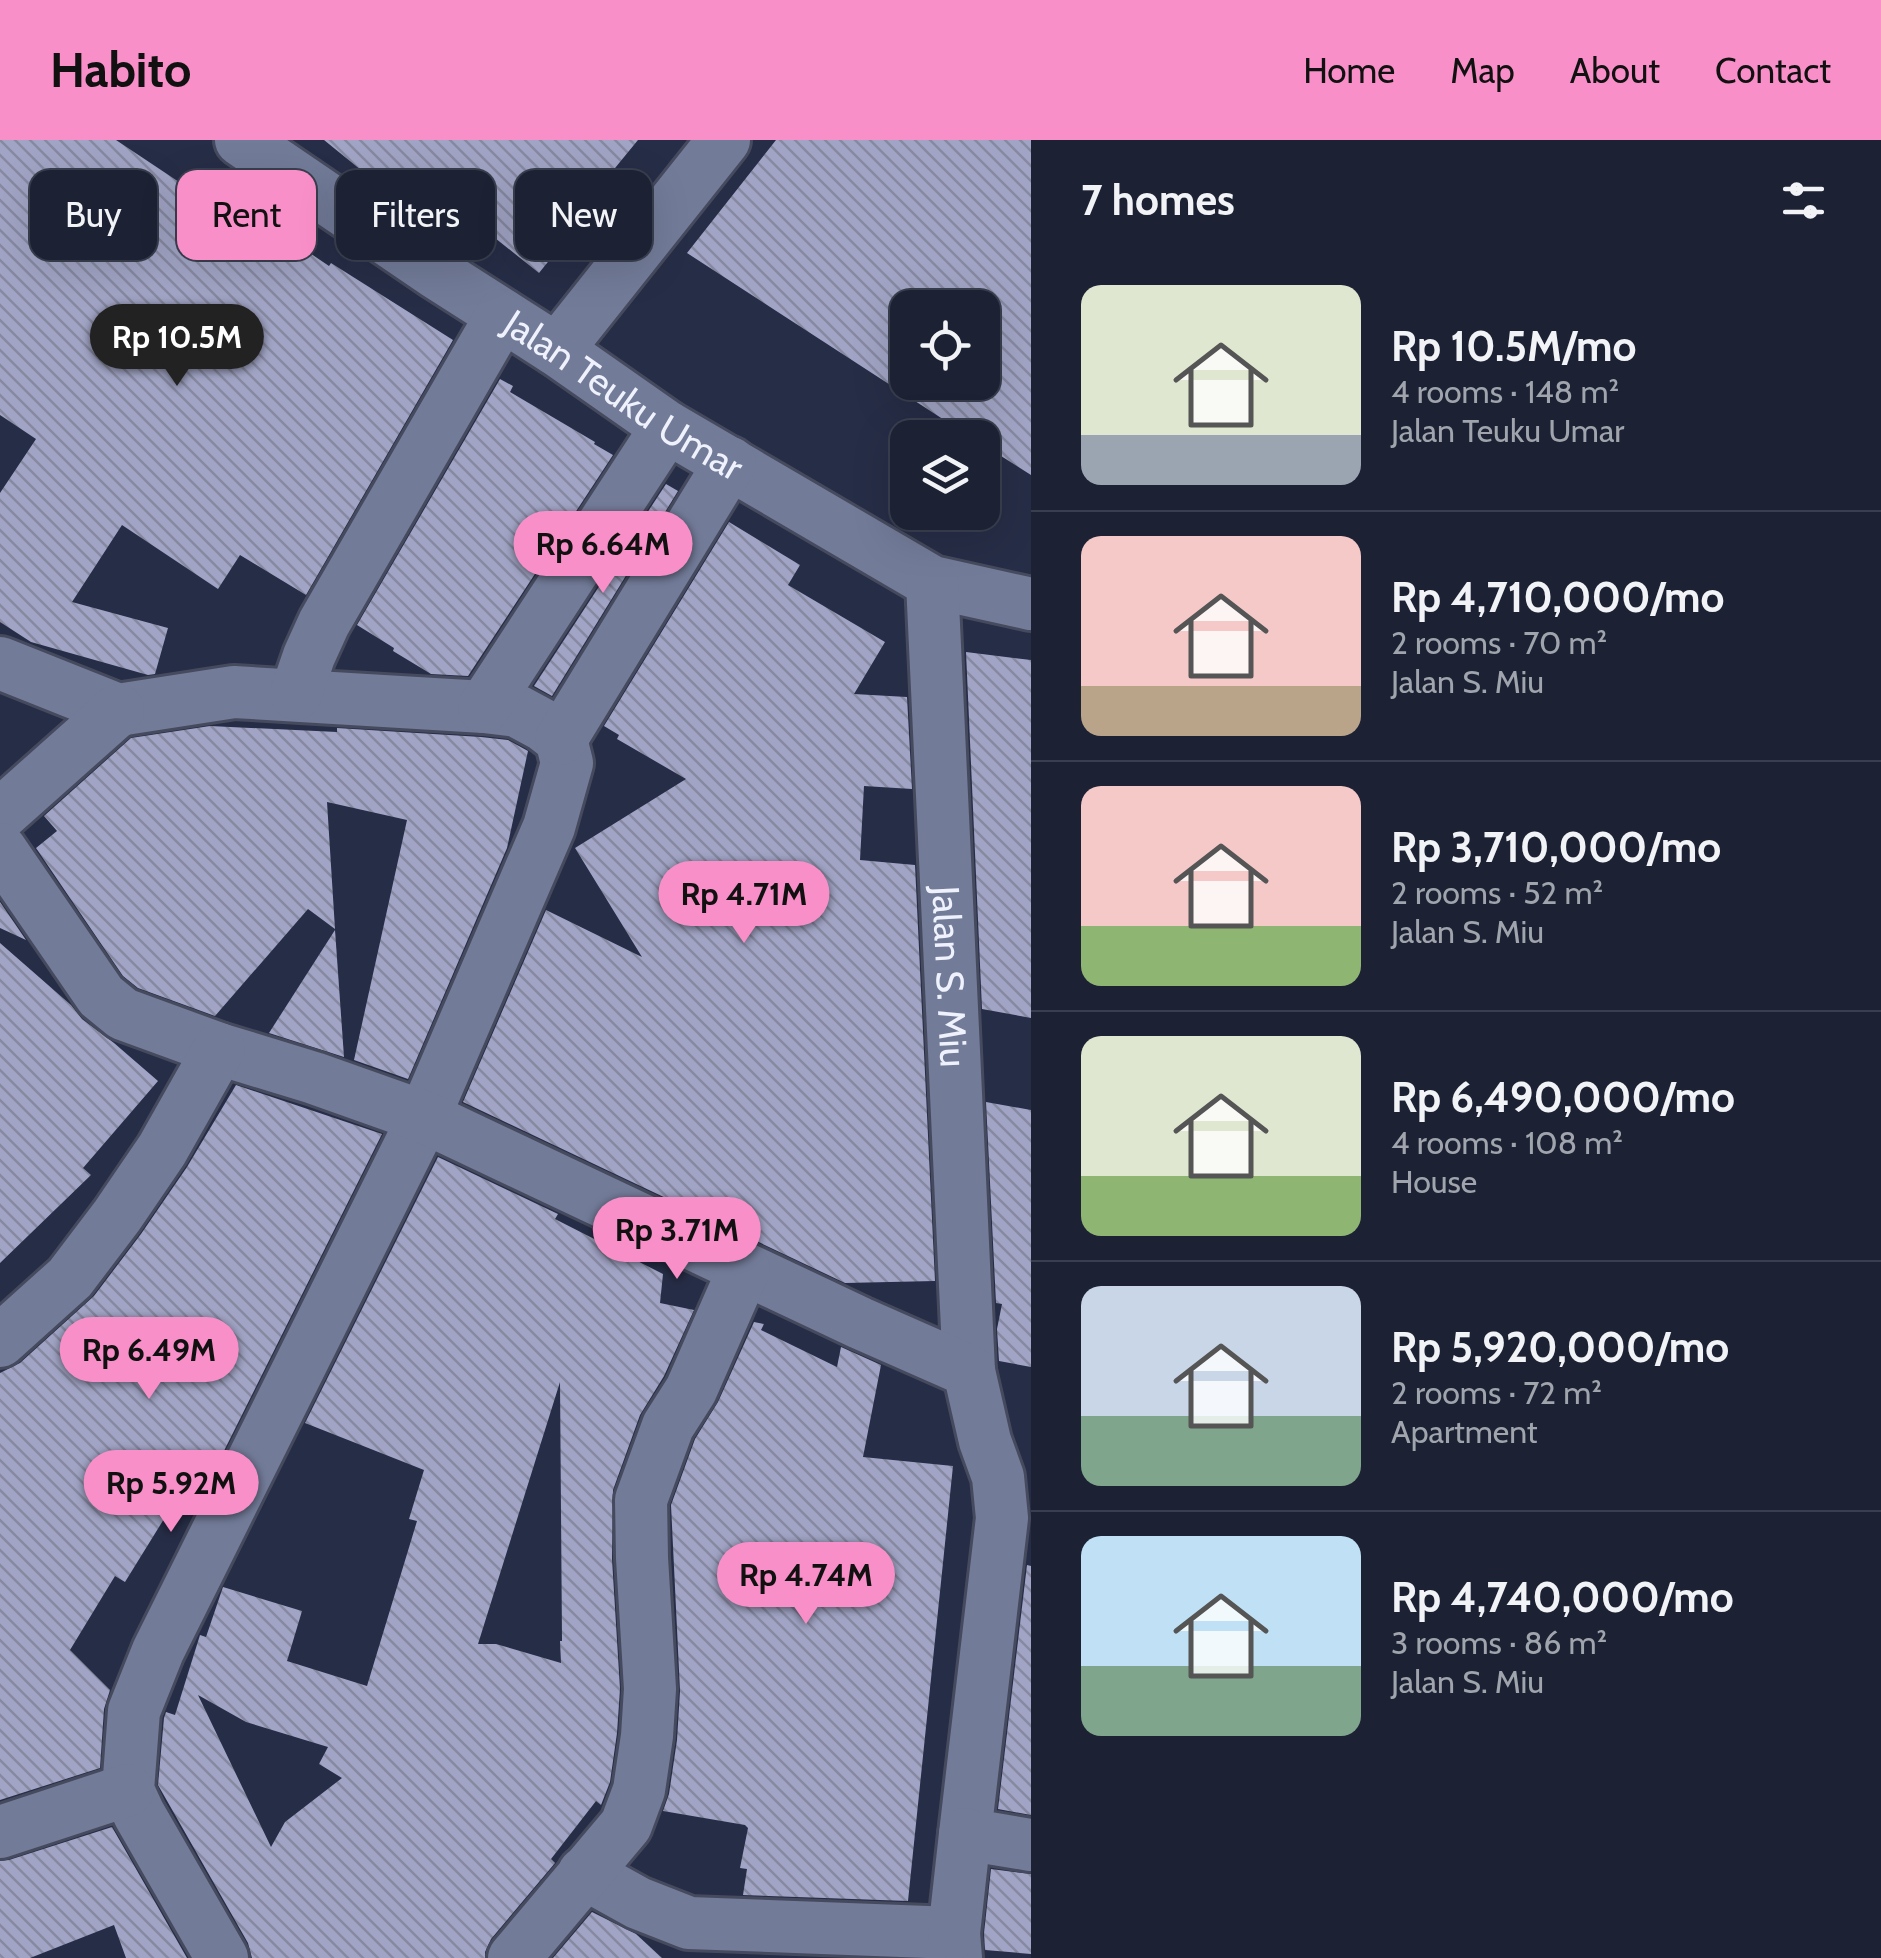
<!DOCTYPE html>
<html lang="en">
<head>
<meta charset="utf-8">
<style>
	:root { --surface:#1c2234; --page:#252a3c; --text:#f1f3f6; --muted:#a0a4ac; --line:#3a3f4f; --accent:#f98fc8 }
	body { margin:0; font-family:Cabin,sans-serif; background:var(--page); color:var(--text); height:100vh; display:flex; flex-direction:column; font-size:38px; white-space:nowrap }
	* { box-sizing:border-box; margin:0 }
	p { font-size:32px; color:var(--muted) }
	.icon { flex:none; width:55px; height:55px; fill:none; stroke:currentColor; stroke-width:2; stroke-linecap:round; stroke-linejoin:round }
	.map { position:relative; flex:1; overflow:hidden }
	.side { display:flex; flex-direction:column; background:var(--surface); width:850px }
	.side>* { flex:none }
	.banner { position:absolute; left:30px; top:30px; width:850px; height:90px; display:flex; gap:20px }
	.fabs { position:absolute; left:890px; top:150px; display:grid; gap:20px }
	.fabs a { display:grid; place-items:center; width:110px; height:110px; border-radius:20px; background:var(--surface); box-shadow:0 10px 40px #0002,0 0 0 2px var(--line); font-size:50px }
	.price { position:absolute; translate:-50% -85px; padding:0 22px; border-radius:35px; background:var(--accent); color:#111; font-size:32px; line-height:65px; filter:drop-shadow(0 2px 5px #0008) }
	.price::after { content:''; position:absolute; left:50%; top:60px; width:30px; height:22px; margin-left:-15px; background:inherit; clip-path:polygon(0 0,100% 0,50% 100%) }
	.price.current { background:#222; color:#fff }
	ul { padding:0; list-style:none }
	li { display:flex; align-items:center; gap:30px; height:250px; padding:0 50px }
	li+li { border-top:2px solid var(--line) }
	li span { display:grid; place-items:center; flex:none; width:280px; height:200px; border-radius:20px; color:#555 }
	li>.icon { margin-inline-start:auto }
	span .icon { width:120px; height:120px; fill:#fffc; stroke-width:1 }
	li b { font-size:42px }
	h2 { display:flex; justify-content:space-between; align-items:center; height:120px; padding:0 50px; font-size:42px }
	.tag { padding:0 35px; border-radius:20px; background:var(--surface); box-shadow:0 10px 40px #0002,0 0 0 2px var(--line); font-size:35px; line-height:90px }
	.tag.current { background:var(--accent); color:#111 }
	header { display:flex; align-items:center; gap:60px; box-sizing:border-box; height:140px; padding:0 50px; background:var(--accent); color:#111 }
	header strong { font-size:48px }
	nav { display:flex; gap:55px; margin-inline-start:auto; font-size:35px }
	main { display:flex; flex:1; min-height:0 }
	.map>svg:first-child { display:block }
</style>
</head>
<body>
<header>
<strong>Habito</strong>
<nav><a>Home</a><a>Map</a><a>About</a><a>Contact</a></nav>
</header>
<main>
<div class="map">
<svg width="1031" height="1818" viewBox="0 0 1031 1818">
	<defs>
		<pattern id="building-back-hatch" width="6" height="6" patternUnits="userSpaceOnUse" patternTransform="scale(2.5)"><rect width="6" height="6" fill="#a1a4c4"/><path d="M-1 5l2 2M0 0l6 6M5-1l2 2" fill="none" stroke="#8689a0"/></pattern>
	</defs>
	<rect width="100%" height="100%" fill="#262d46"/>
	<g fill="url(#building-back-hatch)" fill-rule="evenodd">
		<polygon points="0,0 116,0 203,58 210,49 262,84 264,82 329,126 331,123 453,200 306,455 240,415 218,449 122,385 72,462 168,488 155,534 148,535 31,502 0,482 0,353 36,299 0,275"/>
		<polygon points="324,0 638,0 588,61 593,66 539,133 490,94 483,102 438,66 425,82"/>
		<path d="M776,0H1031V335L982,304V298H972L687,113ZM908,168H982V242H908Z"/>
		<polygon points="500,239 513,246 510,252 595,302 594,304 613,315 468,536 431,534 393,511 394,508 357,485"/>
		<polygon points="666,344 678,351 552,556 534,546"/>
		<polygon points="729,382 800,425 788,445 885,502 854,554 907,557 912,649 864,646 860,720 915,725 935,1141 845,1143 463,962 546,770 642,817 575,708 686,639 617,599 619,595 604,586"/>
		<polygon points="966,512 1031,520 1031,878 982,869"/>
		<polygon points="210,586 337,592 337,588 481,597 508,600 528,611 507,708 408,939 354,920 407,680 327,662 335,789 308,769 215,876 138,848 123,836 36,708 57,691 44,676 131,598"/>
		<polygon points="0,762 26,800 0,788"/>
		<polygon points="335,790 344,917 269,893"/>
		<polygon points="0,803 71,865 82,879 114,903 158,941 83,1028 91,1035 0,1123"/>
		<polygon points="236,945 382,994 202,1355 185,1345 125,1442 115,1436 70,1510 110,1550 104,1569 100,1628 0,1660 0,1233 20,1223 94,1156 141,1094 187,1027"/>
		<polygon points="986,962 1031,970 1031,1227 999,1221 997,1189 1002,1164 996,1163"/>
		<path d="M438,1017L558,1074L555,1079L663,1134L660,1163L694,1170L664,1236L640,1275L613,1350L612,1419L620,1549L617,1593L610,1642L601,1665L596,1661L551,1719L555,1723L491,1799L485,1812V1818H252L248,1803L158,1645L164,1578L166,1572L175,1575L200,1495L206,1497L223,1447L302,1471L287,1521L367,1546L417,1381L409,1379L424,1330L305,1283ZM560,1242L562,1501H560L561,1523L496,1504H478ZM198,1555L246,1582L328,1607L319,1624L342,1638L285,1682L271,1707Z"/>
		<polygon points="754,1182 764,1184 761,1190 837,1227 841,1207 881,1225 863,1317 953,1326 908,1761 743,1755 747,1729 740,1728 748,1688 745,1685 663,1671 669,1654 677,1600 680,1551 671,1365 695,1299 718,1262"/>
		<polygon points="1027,1425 1031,1426 1031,1675 998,1669"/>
		<polygon points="112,1687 187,1818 126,1818 114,1785 30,1818 0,1818 0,1721 9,1720"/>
		<polygon points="991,1729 1031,1734 1031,1814 985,1810 984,1793"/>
		<polygon points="592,1772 636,1794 662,1818 553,1818"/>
	</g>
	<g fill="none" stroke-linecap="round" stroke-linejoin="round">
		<g stroke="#464a5e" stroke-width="58">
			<g id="minor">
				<path id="s1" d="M241,0L435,132L557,210L667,287L932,442L1031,464"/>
				<polyline points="557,210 724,0"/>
				<path id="s2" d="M932,442L969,1231"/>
				<polyline points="0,523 118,570 234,552 484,567 517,571 543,585 561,599 567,623 549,687 424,977 158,1511 134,1571 128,1650 139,1674 222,1818"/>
				<polyline points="296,554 309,516 324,483 502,175"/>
				<polyline points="484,567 667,287"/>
				<polyline points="561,599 730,323"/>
				<polyline points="0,675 118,570"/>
				<polyline points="0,709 101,856 123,874 219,909 314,938 424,977 860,1183 969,1231 985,1301 998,1337 1002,1378 965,1694 1031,1705"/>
				<polyline points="0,1201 70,1138 117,1076 162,1010 219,909"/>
				<polyline points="0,1692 128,1650"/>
				<polyline points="584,1733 638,1763 689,1783 954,1793 956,1818"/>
				<polyline points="954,1793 965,1694"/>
				<polyline points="514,1818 626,1685 639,1650 647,1596 650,1549 642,1418 641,1360 668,1286 691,1250 744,1129"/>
			</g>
		</g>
		<use href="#minor" stroke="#727b98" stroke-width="52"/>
	</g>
	<g text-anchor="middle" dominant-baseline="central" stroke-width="10" stroke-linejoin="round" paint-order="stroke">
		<g font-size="38" fill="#eff2fc" stroke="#1d233c">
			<text stroke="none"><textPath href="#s1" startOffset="460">Jalan Teuku Umar</textPath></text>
			<text stroke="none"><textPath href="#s2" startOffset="395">Jalan S. Miu</textPath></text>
		</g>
	</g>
</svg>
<div class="fabs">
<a><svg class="icon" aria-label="locate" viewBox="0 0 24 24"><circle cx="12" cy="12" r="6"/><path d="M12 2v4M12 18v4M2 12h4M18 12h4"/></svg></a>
<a><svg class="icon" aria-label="layers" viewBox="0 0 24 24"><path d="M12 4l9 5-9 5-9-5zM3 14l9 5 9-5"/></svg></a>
</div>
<b class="price current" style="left:177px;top:249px">Rp 10.5M</b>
<b class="price" style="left:603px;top:456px">Rp 6.64M</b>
<b class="price" style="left:744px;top:806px">Rp 4.71M</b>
<b class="price" style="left:677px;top:1142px">Rp 3.71M</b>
<b class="price" style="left:149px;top:1262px">Rp 6.49M</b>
<b class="price" style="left:171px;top:1395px">Rp 5.92M</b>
<b class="price" style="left:806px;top:1487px">Rp 4.74M</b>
<div class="banner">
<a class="tag">Buy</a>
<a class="tag current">Rent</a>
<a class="tag">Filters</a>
<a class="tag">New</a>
</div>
</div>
<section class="side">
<h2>7 homes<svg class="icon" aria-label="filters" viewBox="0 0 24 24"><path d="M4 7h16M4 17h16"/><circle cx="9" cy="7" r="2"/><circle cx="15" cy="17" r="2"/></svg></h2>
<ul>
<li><span style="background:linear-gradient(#dfe7d0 75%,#9aa5b1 0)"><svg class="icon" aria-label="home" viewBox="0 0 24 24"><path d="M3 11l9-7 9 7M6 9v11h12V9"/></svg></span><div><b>Rp 10.5M/mo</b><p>4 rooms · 148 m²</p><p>Jalan Teuku Umar</p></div></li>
<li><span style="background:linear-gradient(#f6c9c9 75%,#b9a48a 0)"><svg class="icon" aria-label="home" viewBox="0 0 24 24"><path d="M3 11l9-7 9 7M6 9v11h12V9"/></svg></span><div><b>Rp 4,710,000/mo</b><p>2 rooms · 70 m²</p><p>Jalan S. Miu</p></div></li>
<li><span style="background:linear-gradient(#f6c9c9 70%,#8fb573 0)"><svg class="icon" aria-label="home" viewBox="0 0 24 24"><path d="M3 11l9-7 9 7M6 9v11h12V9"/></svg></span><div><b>Rp 3,710,000/mo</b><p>2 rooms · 52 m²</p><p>Jalan S. Miu</p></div></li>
<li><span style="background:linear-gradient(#dfe7d0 70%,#8fb573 0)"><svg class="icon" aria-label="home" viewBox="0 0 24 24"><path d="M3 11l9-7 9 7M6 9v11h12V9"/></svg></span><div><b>Rp 6,490,000/mo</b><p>4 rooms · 108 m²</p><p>House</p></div></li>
<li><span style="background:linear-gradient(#c9d6e8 65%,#7fa58c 0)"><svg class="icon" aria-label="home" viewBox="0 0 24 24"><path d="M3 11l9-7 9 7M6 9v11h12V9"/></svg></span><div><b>Rp 5,920,000/mo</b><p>2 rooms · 72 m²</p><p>Apartment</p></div></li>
<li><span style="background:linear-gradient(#bfe0f5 65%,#7fa58c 0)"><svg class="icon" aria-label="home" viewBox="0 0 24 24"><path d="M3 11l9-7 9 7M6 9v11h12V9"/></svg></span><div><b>Rp 4,740,000/mo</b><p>3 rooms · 86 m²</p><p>Jalan S. Miu</p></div></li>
</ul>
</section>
</main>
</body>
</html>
